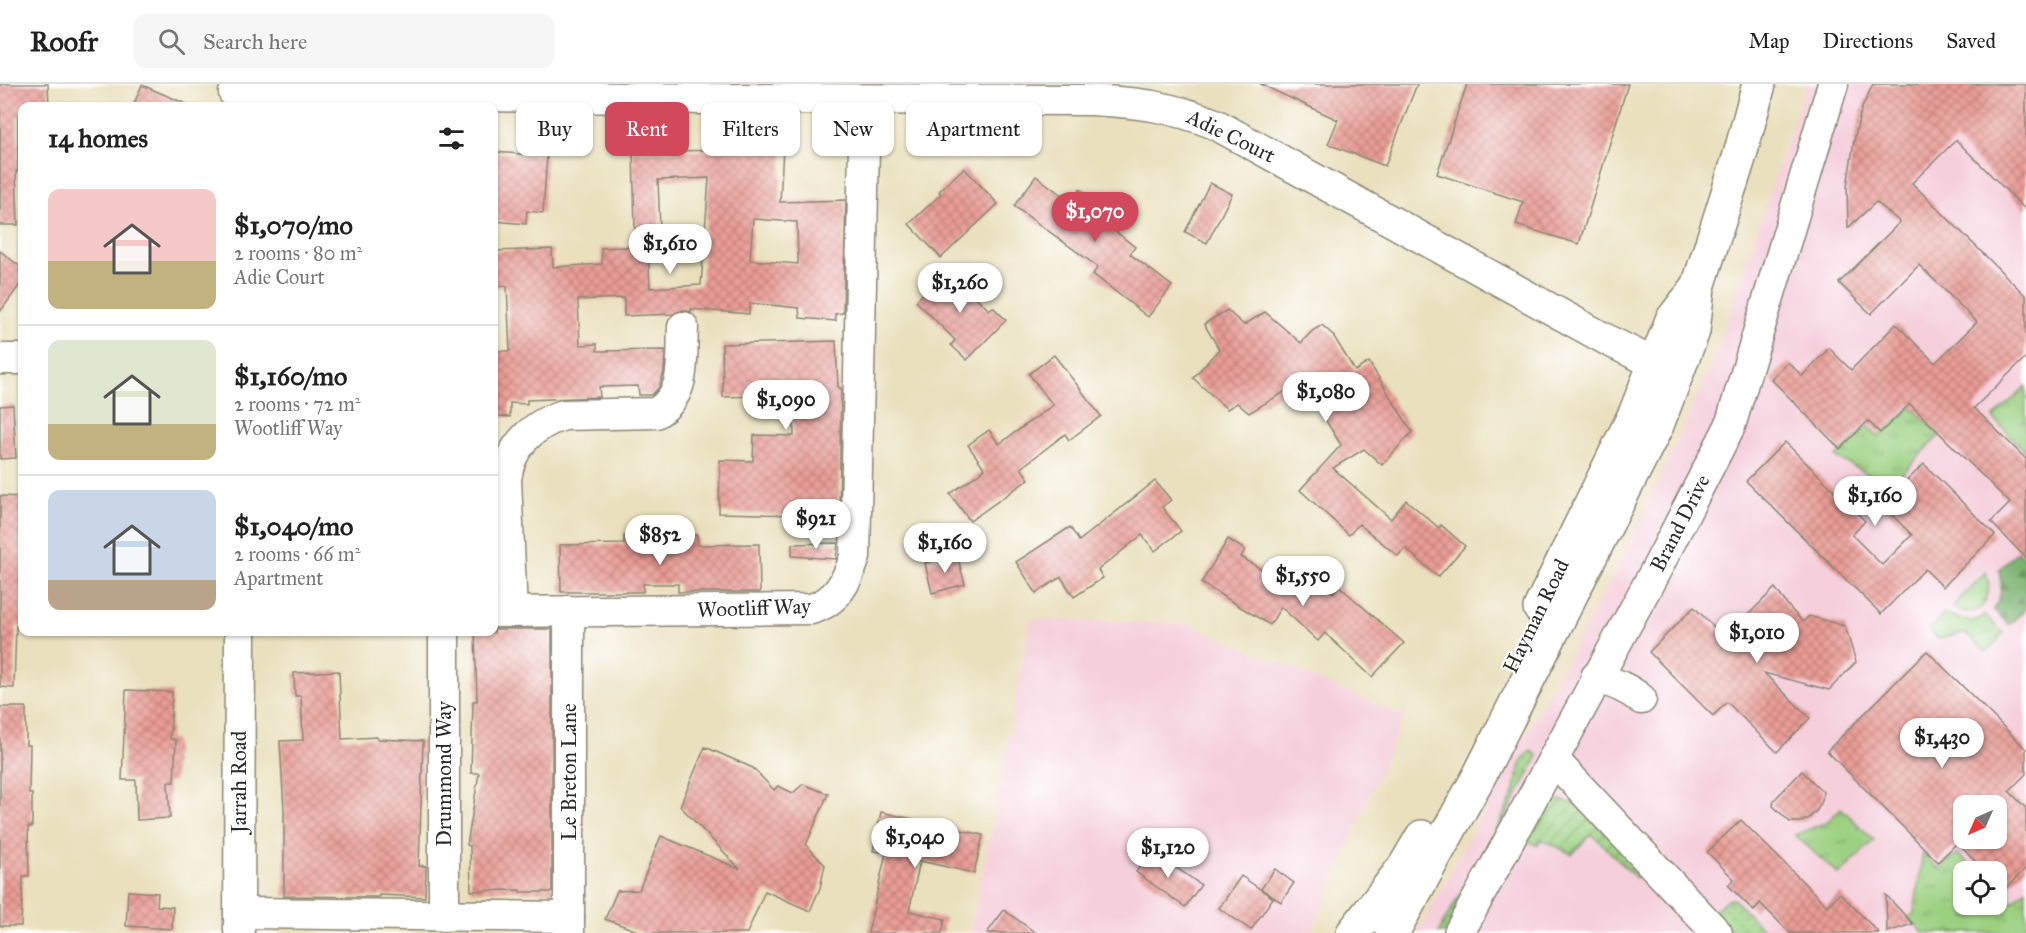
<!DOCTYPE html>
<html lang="en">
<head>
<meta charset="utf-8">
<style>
	:root { --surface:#fff; --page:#f6f6f6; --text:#222; --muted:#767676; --line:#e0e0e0; --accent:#d1495b }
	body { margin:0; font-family:"IM FELL Great Primer",serif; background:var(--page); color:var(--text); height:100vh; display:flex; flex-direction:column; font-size:22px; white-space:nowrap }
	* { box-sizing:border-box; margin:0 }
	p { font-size:20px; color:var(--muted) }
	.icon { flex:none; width:33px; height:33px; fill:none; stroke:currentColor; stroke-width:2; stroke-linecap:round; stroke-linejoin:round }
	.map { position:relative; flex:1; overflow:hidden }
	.drawer { position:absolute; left:18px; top:18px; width:480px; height:534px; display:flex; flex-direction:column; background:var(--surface); border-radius:12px; box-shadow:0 2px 4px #0004 }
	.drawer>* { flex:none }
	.hud { position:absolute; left:516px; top:18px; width:570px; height:54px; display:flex; gap:12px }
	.needle { width:39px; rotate:225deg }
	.fabs { position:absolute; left:1953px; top:711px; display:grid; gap:12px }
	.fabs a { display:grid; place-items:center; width:54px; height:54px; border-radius:12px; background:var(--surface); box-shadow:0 2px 4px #0004; font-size:30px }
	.price { position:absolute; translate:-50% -51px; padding:0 14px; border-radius:21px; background:#fff; color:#222; font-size:20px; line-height:39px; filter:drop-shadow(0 2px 3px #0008) }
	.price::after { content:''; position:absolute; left:50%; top:36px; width:18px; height:14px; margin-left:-9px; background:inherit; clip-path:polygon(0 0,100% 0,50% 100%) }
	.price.current { background:var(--accent); color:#fff }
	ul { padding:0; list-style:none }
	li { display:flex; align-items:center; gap:18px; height:150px; padding:0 30px }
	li+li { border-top:2px solid var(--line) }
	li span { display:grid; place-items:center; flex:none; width:168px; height:120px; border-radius:12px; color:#555 }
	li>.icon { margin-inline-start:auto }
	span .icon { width:72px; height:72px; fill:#fffc; stroke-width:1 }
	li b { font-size:26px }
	h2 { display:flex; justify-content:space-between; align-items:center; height:72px; padding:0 30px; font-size:26px }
	.pill { padding:0 21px; border-radius:12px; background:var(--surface); box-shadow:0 2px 4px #0004; font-size:21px; line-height:54px }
	.pill.current { background:var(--accent); color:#fff }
	header { display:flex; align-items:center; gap:36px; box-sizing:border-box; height:84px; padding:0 30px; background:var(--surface); border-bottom:2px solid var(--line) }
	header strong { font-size:28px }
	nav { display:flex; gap:33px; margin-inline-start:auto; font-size:21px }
	.search { width:420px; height:54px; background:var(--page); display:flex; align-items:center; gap:15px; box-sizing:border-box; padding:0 21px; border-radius:12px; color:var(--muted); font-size:22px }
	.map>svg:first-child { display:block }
</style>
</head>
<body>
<header>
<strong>Roofr</strong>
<div class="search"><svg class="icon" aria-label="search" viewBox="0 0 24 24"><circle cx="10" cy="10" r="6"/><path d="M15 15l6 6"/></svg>Search here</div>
<nav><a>Map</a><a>Directions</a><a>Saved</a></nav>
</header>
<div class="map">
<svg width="2026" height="849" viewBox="0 0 2026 849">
	<defs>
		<pattern id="grass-dots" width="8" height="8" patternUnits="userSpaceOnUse" patternTransform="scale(1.5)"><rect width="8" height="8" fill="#9bd081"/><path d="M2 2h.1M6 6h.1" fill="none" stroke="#7fa96a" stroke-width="1.8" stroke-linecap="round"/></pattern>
		<pattern id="forest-firs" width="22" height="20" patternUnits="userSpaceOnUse" patternTransform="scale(1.5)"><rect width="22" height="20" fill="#7cb26f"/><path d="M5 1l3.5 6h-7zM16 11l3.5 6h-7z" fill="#66915b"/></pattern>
		<pattern id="park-tufts" width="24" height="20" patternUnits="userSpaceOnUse" patternTransform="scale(1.5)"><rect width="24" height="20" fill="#9bd081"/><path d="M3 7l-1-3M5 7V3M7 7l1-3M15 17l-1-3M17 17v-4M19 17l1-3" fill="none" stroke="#7fa96a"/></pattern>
		<pattern id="garden-furrows" width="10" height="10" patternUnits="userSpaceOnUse" patternTransform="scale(1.5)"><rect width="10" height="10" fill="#9bd081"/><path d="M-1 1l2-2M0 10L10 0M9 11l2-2" fill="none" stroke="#7fa96a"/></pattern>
		<pattern id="building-cross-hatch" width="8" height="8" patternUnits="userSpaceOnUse" patternTransform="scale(1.5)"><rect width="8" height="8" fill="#ea9d96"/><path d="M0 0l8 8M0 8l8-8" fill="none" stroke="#be807b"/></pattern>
	</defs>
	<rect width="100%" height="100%" fill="#fff"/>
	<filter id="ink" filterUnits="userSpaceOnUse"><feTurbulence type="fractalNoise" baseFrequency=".0167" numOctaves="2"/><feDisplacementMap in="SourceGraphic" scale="12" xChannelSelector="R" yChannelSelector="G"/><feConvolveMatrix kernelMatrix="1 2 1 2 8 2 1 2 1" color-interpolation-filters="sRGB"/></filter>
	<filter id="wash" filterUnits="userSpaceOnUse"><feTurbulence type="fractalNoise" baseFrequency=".008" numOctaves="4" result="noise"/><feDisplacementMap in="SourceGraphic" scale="24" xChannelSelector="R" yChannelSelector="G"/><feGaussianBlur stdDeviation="1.35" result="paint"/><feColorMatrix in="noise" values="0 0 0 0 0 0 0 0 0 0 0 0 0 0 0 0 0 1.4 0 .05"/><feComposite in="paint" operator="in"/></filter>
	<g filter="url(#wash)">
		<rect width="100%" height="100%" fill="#eae0bd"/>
		<g fill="#f5cfdb" fill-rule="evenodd">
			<path d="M1806,0H2026V849H1417L1621,477L1680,350L1716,270ZM1964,722H1996V754H1964ZM1964,788H1996V820H1964Z"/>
			<polygon points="1030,535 1188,540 1404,632 1311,849 970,849 998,714"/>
		</g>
		<g fill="url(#grass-dots)" stroke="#637e56" stroke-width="1.5">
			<path d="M1532,667L1538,672L1445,849H1438C1463,804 1491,759 1513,711C1518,699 1518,672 1532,667Z"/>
			<polygon points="1731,815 1735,816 1766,849 1725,849 1709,833 1726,816"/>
		</g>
		<path fill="url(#forest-firs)" stroke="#546e4d" stroke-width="1.5" d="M2017,467L2026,476V524L2009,541L1993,525C2003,514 2002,499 1999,486Z"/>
		<g fill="url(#park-tufts)" stroke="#637e56" stroke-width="1.5">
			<polygon points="2026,302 2026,368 1993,334"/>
			<polygon points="1911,323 1940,351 1890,402 1836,373 1868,342 1879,353"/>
			<path d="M1986,488C1992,505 1988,529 1966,528C1961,528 1956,525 1952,523Z"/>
			<path d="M1945,529C1957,534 1974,543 1984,531L2004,549L1986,568L1965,549L1938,555L1929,546Z"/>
			<polygon points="1841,724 1874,756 1839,791 1795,751 1827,738"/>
			<polygon points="1923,769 1939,785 1957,770 1978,787 1964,788 1964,820 1996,820 1997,804 2013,818 2026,805 2026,849 1924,849 1909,834 1914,829"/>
		</g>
		<polygon fill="url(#garden-furrows)" stroke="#637e56" stroke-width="1.5" points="1555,715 1576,720 1644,785 1636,794 1592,750 1572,770 1541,755 1538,762 1528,757 1548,720"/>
		<g id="blocks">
			<g fill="url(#building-cross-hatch)" fill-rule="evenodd">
				<polygon points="0,0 48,0 49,22 22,22 22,32 18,32 18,87 16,87 18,141 0,141"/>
				<polygon points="1260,0 1417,0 1385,82 1328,60 1338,36"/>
				<polygon points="1467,0 1628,0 1579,160 1516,141 1523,118 1437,90"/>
				<polygon points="1873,0 2026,0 2026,126 1956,56 1912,99 2026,212 2026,273 1974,324 2026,375 2026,474 1991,438 2010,419 1910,320 1880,349 1868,337 1840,365 1771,295 1788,278 1802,292 1829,264 1851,286 1896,240 1935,279 1977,238 1919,181 1871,230 1839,199 1900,138 1876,118 1848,144 1847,103 1854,57 1861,26"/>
				<polygon points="142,1 191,22 133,22"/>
				<path d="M718,60L783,64L780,118L846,116L843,229L835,230L836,237L800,234L799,224L750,219L749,230L691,225V228L683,226L673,230L624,232V214L578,216L580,261L597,260V267L665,266L664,288L659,303L652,311H639L638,302L599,303L600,313L527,316V320L510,319V333L494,332V267H510L507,202L494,203V167L552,165L553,183L602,180L601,164L648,162L650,204L701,201L709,94L658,96L660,145H635L633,68L717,66ZM753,135L797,138L798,180L750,176Z"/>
				<polygon points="494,68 547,72 543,129 527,127 526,140 494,137"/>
				<polygon points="964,84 998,120 941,174 909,140 941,110 939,107"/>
				<polygon points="1036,92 1071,118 1080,105 1109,126 1101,136 1135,163 1130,170 1172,202 1148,233 1093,190 1098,183 1014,122"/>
				<polygon points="1210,99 1232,110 1207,159 1185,148"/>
				<polygon points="0,167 22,184 22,198 0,228"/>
				<polygon points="947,185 989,226 993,223 1006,236 967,276 951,261 955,256 916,217"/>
				<polygon points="1227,226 1244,241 1265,228 1301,259 1312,247 1322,241 1333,251 1355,287 1369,278 1412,348 1382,381 1364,365 1333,384 1391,435 1406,416 1439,444 1441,441 1465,462 1438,493 1405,464 1398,472 1359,440 1349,451 1300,406 1341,361 1323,332 1333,321 1314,290 1249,329 1237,319 1227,325 1193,294 1219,265 1204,240"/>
				<polygon points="836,257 838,304 841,304 839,432 719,429 720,376 753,377 754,351 794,352 793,311 723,313 722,260"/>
				<polygon points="1054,271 1101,332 1069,356 1065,350 1021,384 1029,395 970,437 950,410 985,385 968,361 989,346 999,360 1053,321 1029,290"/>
				<polygon points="13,321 16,374 0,375 0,322"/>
				<polygon points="1785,358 1865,437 1852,451 1882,481 1912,451 1882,421 1924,380 1995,451 1943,503 1925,485 1881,530 1746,397"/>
				<polygon points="1155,397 1171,416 1162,423 1181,447 1155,467 1142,451 1098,486 1103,494 1074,513 1061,493 1036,509 1016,478 1070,443 1079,457"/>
				<polygon points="0,412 22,413 22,543 16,542 14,604 0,603"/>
				<polygon points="697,451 698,461 759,460 760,508 678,508 678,500 643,500 643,508 561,508 560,461 624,460 624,452"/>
				<polygon points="1228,455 1245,466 1241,473 1279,496 1284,487 1310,504 1318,496 1333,509 1339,502 1404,559 1372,593 1325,549 1318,557 1281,523 1270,541 1201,499"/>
				<polygon points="838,459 836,475 792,472 792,460"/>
				<polygon points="957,471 965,500 932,509 925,479"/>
				<polygon points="1775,504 1789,523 1803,538 1809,532 1845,542 1856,578 1829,606 1764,589 1810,634 1777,668 1727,618 1713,632 1649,568 1694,523 1725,554"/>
				<polygon points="494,545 552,545 552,808 520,808 520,806 471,807 470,762 467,761 479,689 471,689 473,617 477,617 475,548 494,548"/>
				<path d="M1927,567L2026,665V690L2009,707L2026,724V784L2004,806L1996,798V788H1986L1957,759L1938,778L1827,667ZM1964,722H1996V754H1962L1964,753Z"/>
				<polygon points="339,587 342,655 377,653 378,655 423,657 419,782 426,782 425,813 379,811 379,813 284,812 284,726 280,657 303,656 301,612 295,612 294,589"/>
				<polygon points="126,606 172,608 170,655 176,656 174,698 168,698 170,734 137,736 136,696 122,696"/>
				<polygon points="0,623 26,623 26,661 30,661 29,710 32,710 32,743 28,743 29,792 23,792 21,842 0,842"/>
				<polygon points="705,663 753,684 774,706 778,702 793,709 803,700 828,710 806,761 825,781 820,804 810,827 765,807 747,849 643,849 605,835 617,807 639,806 661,752 740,785 680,722"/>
				<polygon points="1802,687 1823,708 1822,717 1817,726 1808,735 1800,738 1790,738 1773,722 1774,716"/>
				<polygon points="881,728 983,751 974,789 920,777 909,827 945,835 942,849 868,849 886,769 873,767"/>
				<polygon points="1741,736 1827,822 1840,809 1879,849 1790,849 1760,819 1754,827 1728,801 1734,795 1707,768"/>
				<polygon points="1151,766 1201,801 1185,823 1136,788"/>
				<polygon points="1275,785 1294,799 1281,818 1261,805"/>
				<polygon points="1241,792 1273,814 1251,846 1219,824"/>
				<polygon points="128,807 158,809 157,822 173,823 172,845 126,842"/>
				<polygon points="1886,811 1913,840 1887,848"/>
				<polygon points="1004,826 1036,849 987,849"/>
			</g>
		</g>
	</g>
	<g filter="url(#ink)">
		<use href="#blocks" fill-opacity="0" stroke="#8a8674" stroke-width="1.5"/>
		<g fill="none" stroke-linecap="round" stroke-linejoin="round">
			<g stroke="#8a8674" stroke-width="33">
				<g id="minor">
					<path d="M234,9L710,15L1092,16C1140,19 1170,22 1215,40L1609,257L1676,290"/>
					<polyline points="0,275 22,275"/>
					<polyline points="569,527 569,849"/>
					<path d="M494,528L811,525C837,518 847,497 855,473L865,17"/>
					<path d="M512,528L506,396C509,363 533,340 564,331L656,329C688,310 681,275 683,243"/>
					<path d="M1596,593C1613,599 1628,604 1641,615"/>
					<polyline points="1554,676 1717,849"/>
					<polyline points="239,829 569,833"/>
					<polyline points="444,832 444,548"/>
					<polyline points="239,847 240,548"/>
					<polyline points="1459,849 1658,482 1730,342 1833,0"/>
				</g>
			</g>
			<g stroke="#8a8674" stroke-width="36">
				<g id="major">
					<polyline points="1540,524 1635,330 1672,236 1696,205"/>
					<polyline points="1353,849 1405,782 1422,753"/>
					<polyline points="1392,849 1478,694 1657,341 1693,247 1698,203 1740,71 1759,0"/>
				</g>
			</g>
			<use href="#minor" stroke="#fff" stroke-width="30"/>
			<use href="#major" stroke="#fff" stroke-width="33"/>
		</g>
	</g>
	<g text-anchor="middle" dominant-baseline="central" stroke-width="4.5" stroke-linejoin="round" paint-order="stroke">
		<g font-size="21" fill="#2b2b2b" stroke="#fff">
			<text transform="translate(1231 52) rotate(26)">Adie Court</text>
			<text transform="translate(1680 439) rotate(-63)">Brand Drive</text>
			<text transform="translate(754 524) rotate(-2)">Wootliff Way</text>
			<text transform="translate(1536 532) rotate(-64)">Hayman Road</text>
			<text transform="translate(569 688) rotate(-90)">Le Breton Lane</text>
			<text transform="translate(444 690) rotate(-90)">Drummond Way</text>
			<text transform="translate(239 698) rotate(-90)">Jarrah Road</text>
		</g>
	</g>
</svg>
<div class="fabs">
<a><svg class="needle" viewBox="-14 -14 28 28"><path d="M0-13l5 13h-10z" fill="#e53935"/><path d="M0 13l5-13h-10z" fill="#767676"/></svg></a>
<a><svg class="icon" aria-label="locate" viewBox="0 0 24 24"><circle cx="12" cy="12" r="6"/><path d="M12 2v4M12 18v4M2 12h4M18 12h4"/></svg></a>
</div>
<b class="price current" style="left:1095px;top:159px">$1,070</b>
<b class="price" style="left:670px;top:191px">$1,610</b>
<b class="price" style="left:960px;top:230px">$1,260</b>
<b class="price" style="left:1326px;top:339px">$1,080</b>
<b class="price" style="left:786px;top:347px">$1,090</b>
<b class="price" style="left:1875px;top:443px">$1,160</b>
<b class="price" style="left:816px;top:466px">$921</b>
<b class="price" style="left:660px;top:482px">$852</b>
<b class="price" style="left:945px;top:490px">$1,160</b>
<b class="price" style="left:1303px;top:523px">$1,550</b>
<b class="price" style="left:1757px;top:580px">$1,010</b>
<b class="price" style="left:1942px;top:685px">$1,430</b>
<b class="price" style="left:915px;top:785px">$1,040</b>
<b class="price" style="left:1168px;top:795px">$1,120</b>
<div class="hud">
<a class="pill">Buy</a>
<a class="pill current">Rent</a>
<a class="pill">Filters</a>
<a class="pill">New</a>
<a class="pill">Apartment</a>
</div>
<section class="drawer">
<h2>14 homes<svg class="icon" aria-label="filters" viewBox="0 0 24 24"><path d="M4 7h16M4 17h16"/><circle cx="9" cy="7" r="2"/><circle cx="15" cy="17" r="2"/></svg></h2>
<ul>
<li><span style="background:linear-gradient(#f6c9c9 60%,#c2b280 0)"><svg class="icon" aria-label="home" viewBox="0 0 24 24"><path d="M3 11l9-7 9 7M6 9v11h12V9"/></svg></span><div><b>$1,070/mo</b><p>2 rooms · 80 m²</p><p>Adie Court</p></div></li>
<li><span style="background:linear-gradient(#dfe7d0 70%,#c2b280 0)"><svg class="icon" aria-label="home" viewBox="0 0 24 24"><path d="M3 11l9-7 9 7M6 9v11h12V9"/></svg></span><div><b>$1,160/mo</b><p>2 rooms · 72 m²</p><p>Wootliff Way</p></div></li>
<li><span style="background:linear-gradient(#c9d6e8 75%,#b9a48a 0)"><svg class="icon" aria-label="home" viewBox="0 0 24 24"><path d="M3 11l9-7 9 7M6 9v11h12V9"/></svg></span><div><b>$1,040/mo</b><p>2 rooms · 66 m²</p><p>Apartment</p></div></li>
</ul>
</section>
</div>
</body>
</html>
